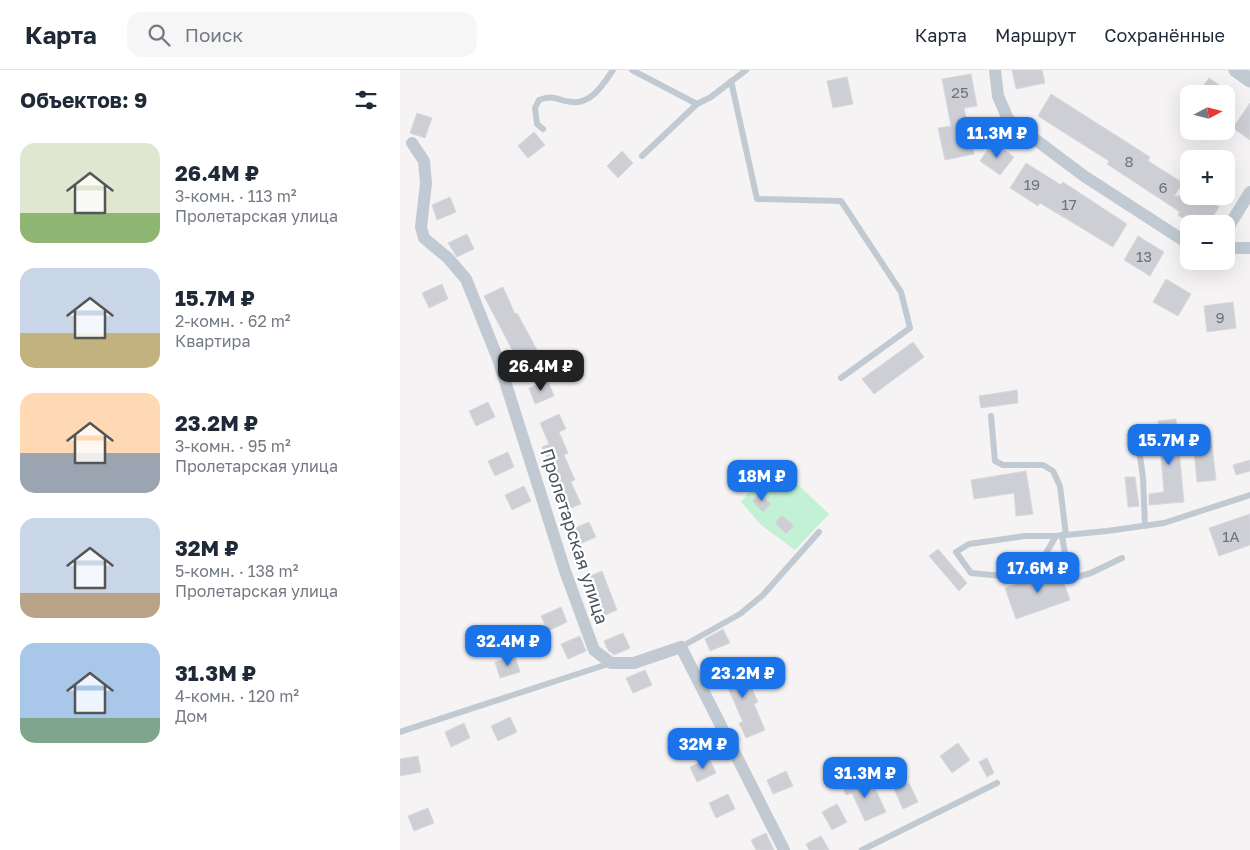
<!DOCTYPE html>
<html lang="ru">
<head>
<meta charset="utf-8">
<style>
	:root { --surface:#fff; --page:#f6f6f7; --text:#1f2937; --muted:#747a83; --line:#e0e1e3; --accent:#1a73e8 }
	body { margin:0; font-family:"Golos Text",sans-serif; background:var(--page); color:var(--text); height:100vh; display:flex; flex-direction:column; font-size:19px; white-space:nowrap }
	* { box-sizing:border-box; margin:0 }
	p { font-size:16px; color:var(--muted) }
	.icon { flex:none; width:28px; height:28px; fill:none; stroke:currentColor; stroke-width:2; stroke-linecap:round; stroke-linejoin:round }
	.map { position:relative; flex:1; overflow:hidden }
	.details { display:flex; flex-direction:column; background:var(--surface); width:400px }
	.details>* { flex:none }
	.needle { width:32px; rotate:83deg }
	.controls { position:absolute; left:780px; top:15px; display:grid; gap:10px }
	.controls a { display:grid; place-items:center; width:55px; height:55px; border-radius:10px; background:var(--surface); box-shadow:0 5px 20px #0002; font-size:25px }
	.price { position:absolute; translate:-50% -42px; padding:0 11px; border-radius:10px; background:var(--accent); color:#fff; font-size:16px; line-height:32px; filter:drop-shadow(0 1px 2px #0008) }
	.price::after { content:''; position:absolute; left:50%; top:30px; width:15px; height:11px; margin-left:-8px; background:inherit; clip-path:polygon(0 0,100% 0,50% 100%) }
	.price.active { background:#222; color:#fff }
	ul { padding:0; list-style:none }
	li { display:flex; align-items:center; gap:15px; height:125px; padding:0 20px }
	li span { display:grid; place-items:center; flex:none; width:140px; height:100px; border-radius:15px; color:#555 }
	li>.icon { margin-inline-start:auto }
	span .icon { width:60px; height:60px; fill:#fffc; stroke-width:1 }
	li b { font-size:21px }
	h2 { display:flex; justify-content:space-between; align-items:center; height:60px; padding:0 20px; font-size:21px }
	header { display:flex; align-items:center; gap:30px; box-sizing:border-box; height:70px; padding:0 25px; background:var(--surface); border-bottom:1px solid var(--line) }
	header strong { font-size:24px }
	nav { display:flex; gap:28px; margin-inline-start:auto; font-size:18px }
	.search { width:350px; height:45px; background:var(--page); display:flex; align-items:center; gap:12px; box-sizing:border-box; padding:0 18px; border-radius:15px; color:var(--muted); font-size:19px }
	main { display:flex; flex:1; min-height:0 }
	.map>svg:first-child { display:block }
</style>
</head>
<body>
<header>
<strong>Карта</strong>
<div class="search"><svg class="icon" aria-label="search" viewBox="0 0 24 24"><circle cx="10" cy="10" r="6"/><path d="M15 15l6 6"/></svg>Поиск</div>
<nav><a>Карта</a><a>Маршрут</a><a>Сохранённые</a></nav>
</header>
<main>
<section class="details">
<h2>Объектов: 9<svg class="icon" aria-label="filters" viewBox="0 0 24 24"><path d="M4 7h16M4 17h16"/><circle cx="9" cy="7" r="2"/><circle cx="15" cy="17" r="2"/></svg></h2>
<ul>
<li><span style="background:linear-gradient(#dfe7d0 70%,#8fb573 0)"><svg class="icon" aria-label="home" viewBox="0 0 24 24"><path d="M3 11l9-7 9 7M6 9v11h12V9"/></svg></span><div><b>26.4M ₽</b><p>3-комн. · 113 m²</p><p>Пролетарская улица</p></div></li>
<li><span style="background:linear-gradient(#c9d6e8 65%,#c2b280 0)"><svg class="icon" aria-label="home" viewBox="0 0 24 24"><path d="M3 11l9-7 9 7M6 9v11h12V9"/></svg></span><div><b>15.7M ₽</b><p>2-комн. · 62 m²</p><p>Квартира</p></div></li>
<li><span style="background:linear-gradient(#ffd9b3 60%,#9aa5b1 0)"><svg class="icon" aria-label="home" viewBox="0 0 24 24"><path d="M3 11l9-7 9 7M6 9v11h12V9"/></svg></span><div><b>23.2M ₽</b><p>3-комн. · 95 m²</p><p>Пролетарская улица</p></div></li>
<li><span style="background:linear-gradient(#c9d6e8 75%,#b9a48a 0)"><svg class="icon" aria-label="home" viewBox="0 0 24 24"><path d="M3 11l9-7 9 7M6 9v11h12V9"/></svg></span><div><b>32M ₽</b><p>5-комн. · 138 m²</p><p>Пролетарская улица</p></div></li>
<li><span style="background:linear-gradient(#a9c7e8 75%,#7fa58c 0)"><svg class="icon" aria-label="home" viewBox="0 0 24 24"><path d="M3 11l9-7 9 7M6 9v11h12V9"/></svg></span><div><b>31.3M ₽</b><p>4-комн. · 120 m²</p><p>Дом</p></div></li>
</ul>
</section>
<div class="map">
<svg width="850" height="780" viewBox="0 0 850 780">
	<rect width="100%" height="100%" fill="#f5f3f3"/>
	<polygon fill="#c3f1d5" points="374,392 429,444 395,480 361,455 341,432"/>
	<g fill="#cdcfd5" stroke="#d7d9de">
		<polygon points="612,0 642,0 645,13 616,19"/>
		<polygon points="571,4 577,36 564,38 574,84 545,90 538,58 551,56 542,9"/>
		<polygon points="447,7 453,34 433,38 427,11"/>
		<polygon points="809,8 832,24 798,24"/>
		<polygon points="651,24 750,87 748,91 783,113 774,126 801,126 819,137 808,154 792,154 778,145 780,142 707,94 709,91 638,46"/>
		<polygon points="850,33 850,70 833,58"/>
		<polygon points="17,43 32,48 25,68 10,63"/>
		<polygon points="134,62 145,75 128,88 118,76"/>
		<polygon points="593,72 614,87 600,105 580,91"/>
		<polygon points="222,81 233,93 218,108 207,96"/>
		<polygon points="626,93 661,115 663,112 727,154 713,177 640,133 638,136 610,118"/>
		<polygon points="50,127 56,142 37,150 32,135"/>
		<polygon points="67,164 74,179 57,187 48,173"/>
		<polygon points="738,166 764,182 750,206 724,190"/>
		<polygon points="766,209 791,224 778,246 753,232"/>
		<polygon points="42,214 48,229 29,238 22,223"/>
		<polygon points="103,217 115,244 117,243 137,280 117,289 84,226"/>
		<polygon points="833,232 836,258 807,262 804,236"/>
		<polygon points="513,272 524,287 474,324 462,309"/>
		<polygon points="148,311 154,326 135,334 129,318"/>
		<polygon points="617,320 618,333 581,338 579,326"/>
		<polygon points="88,332 95,347 76,356 69,341"/>
		<polygon points="159,344 166,359 159,362 168,383 164,385 175,410 171,412 181,434 161,442 155,428 159,426 149,403 153,401 142,377 149,374 140,353"/>
		<polygon points="776,349 784,432 749,435 749,424 764,422 758,351"/>
		<polygon points="811,366 816,410 797,412 793,368"/>
		<polygon points="108,382 114,397 95,406 88,391"/>
		<polygon points="850,390 850,401 836,405 833,395"/>
		<polygon points="626,401 633,444 616,446 614,423 574,429 571,410"/>
		<polygon points="725,407 735,407 739,436 728,437"/>
		<polygon points="124,416 131,431 112,440 105,425"/>
		<polygon points="360,423 371,434 363,442 352,431"/>
		<polygon points="850,444 850,475 819,486 809,458"/>
		<polygon points="382,445 394,456 386,464 375,453"/>
		<polygon points="189,452 196,467 177,475 170,460"/>
		<polygon points="538,479 567,513 559,521 529,486"/>
		<polygon points="659,499 670,530 616,549 605,518"/>
		<polygon points="202,501 217,540 198,548 183,509"/>
		<polygon points="161,537 167,552 148,561 141,546"/>
		<polygon points="323,559 330,573 310,581 305,569"/>
		<polygon points="223,563 230,578 214,585 208,580 204,571"/>
		<polygon points="180,566 186,581 168,589 161,574"/>
		<polygon points="115,586 120,602 100,608 95,592"/>
		<polygon points="339,591 358,632 354,634 365,660 346,668 339,653 343,652 320,600"/>
		<polygon points="245,600 252,615 233,623 226,608"/>
		<polygon points="110,647 117,662 98,671 91,656"/>
		<polygon points="64,653 70,668 51,677 45,662"/>
		<polygon points="558,673 570,690 552,703 540,686"/>
		<polygon points="18,686 21,702 0,706 0,689"/>
		<polygon points="309,688 316,703 297,712 290,697"/>
		<polygon points="587,688 594,703 587,707 579,692"/>
		<polygon points="386,701 393,716 373,724 367,710"/>
		<polygon points="456,707 464,723 475,718 486,742 465,751 452,723 446,725 441,714"/>
		<polygon points="509,713 518,732 503,739 494,719"/>
		<polygon points="328,724 335,739 316,748 309,733"/>
		<polygon points="437,734 447,752 432,760 422,742"/>
		<polygon points="28,738 34,753 14,761 8,746"/>
		<polygon points="366,763 374,780 356,780 351,770"/>
		<polygon points="421,766 429,780 409,780 406,774"/>
	</g>
	<g fill="none" stroke-linecap="round" stroke-linejoin="round">
		<g stroke="#c1cad2" stroke-width="6">
			<polyline points="232,0 297,34 242,86"/>
			<polyline points="331,11 357,129 441,131 501,222 510,258 441,308"/>
			<polyline points="297,34 311,27 346,0"/>
			<path d="M143,59L137,54L135,38L139,30C155,24 157,31 172,32C192,34 204,13 213,0"/>
			<polyline points="591,346 595,391 603,395 643,395 653,401 660,416 666,465"/>
			<polyline points="737,364 743,408 745,456"/>
			<polyline points="662,465 665,484 677,507 691,503 722,488"/>
			<polyline points="656,466 642,490 602,506 571,503 556,482 569,474 625,466 656,466 707,461 764,453 850,425"/>
			<polyline points="281,577 340,544 363,525 419,462"/>
			<polyline points="0,662 211,593"/>
			<polyline points="462,780 597,713"/>
		</g>
		<g stroke="#c1cad2" stroke-width="12">
			<polyline points="595,0 598,26 608,49 684,106 789,174"/>
			<polyline points="12,73 24,91 26,113 21,157 24,168 48,188 66,209 98,289 165,501 194,580 211,593 234,593 281,577 384,780"/>
			<polyline points="826,161 850,122"/>
			<polyline points="826,178 850,178"/>
		</g>
		<polyline stroke="#c1cad2" stroke-width="15" points="836,0 850,10"/>
	</g>
	<g text-anchor="middle" dominant-baseline="central" stroke-width="4.5" stroke-linejoin="round" paint-order="stroke">
		<g font-size="15" fill="#6b747e">
			<text x="560" y="22">25</text>
			<text x="729" y="91">8</text>
			<text x="632" y="114">19</text>
			<text x="763" y="117">6</text>
			<text x="669" y="134">17</text>
			<text x="744" y="186">13</text>
			<text x="820" y="247">9</text>
			<text x="831" y="466">1А</text>
		</g>
		<g font-size="18" fill="#4a5661" stroke="#fff">
			<text transform="translate(175 466) rotate(72)">Пролетарская улица</text>
		</g>
	</g>
</svg>
<div class="controls">
<a><svg class="needle" viewBox="-14 -14 28 28"><path d="M0-13l5 13h-10z" fill="#e53935"/><path d="M0 13l5-13h-10z" fill="#747a83"/></svg></a>
<a>+</a>
<a>−</a>
</div>
<b class="price" style="left:597px;top:89px">11.3M ₽</b>
<b class="price active" style="left:141px;top:322px">26.4M ₽</b>
<b class="price" style="left:769px;top:396px">15.7M ₽</b>
<b class="price" style="left:362px;top:432px">18M ₽</b>
<b class="price" style="left:638px;top:524px">17.6M ₽</b>
<b class="price" style="left:108px;top:597px">32.4M ₽</b>
<b class="price" style="left:343px;top:629px">23.2M ₽</b>
<b class="price" style="left:303px;top:700px">32M ₽</b>
<b class="price" style="left:465px;top:729px">31.3M ₽</b>
</div>
</main>
</body>
</html>
